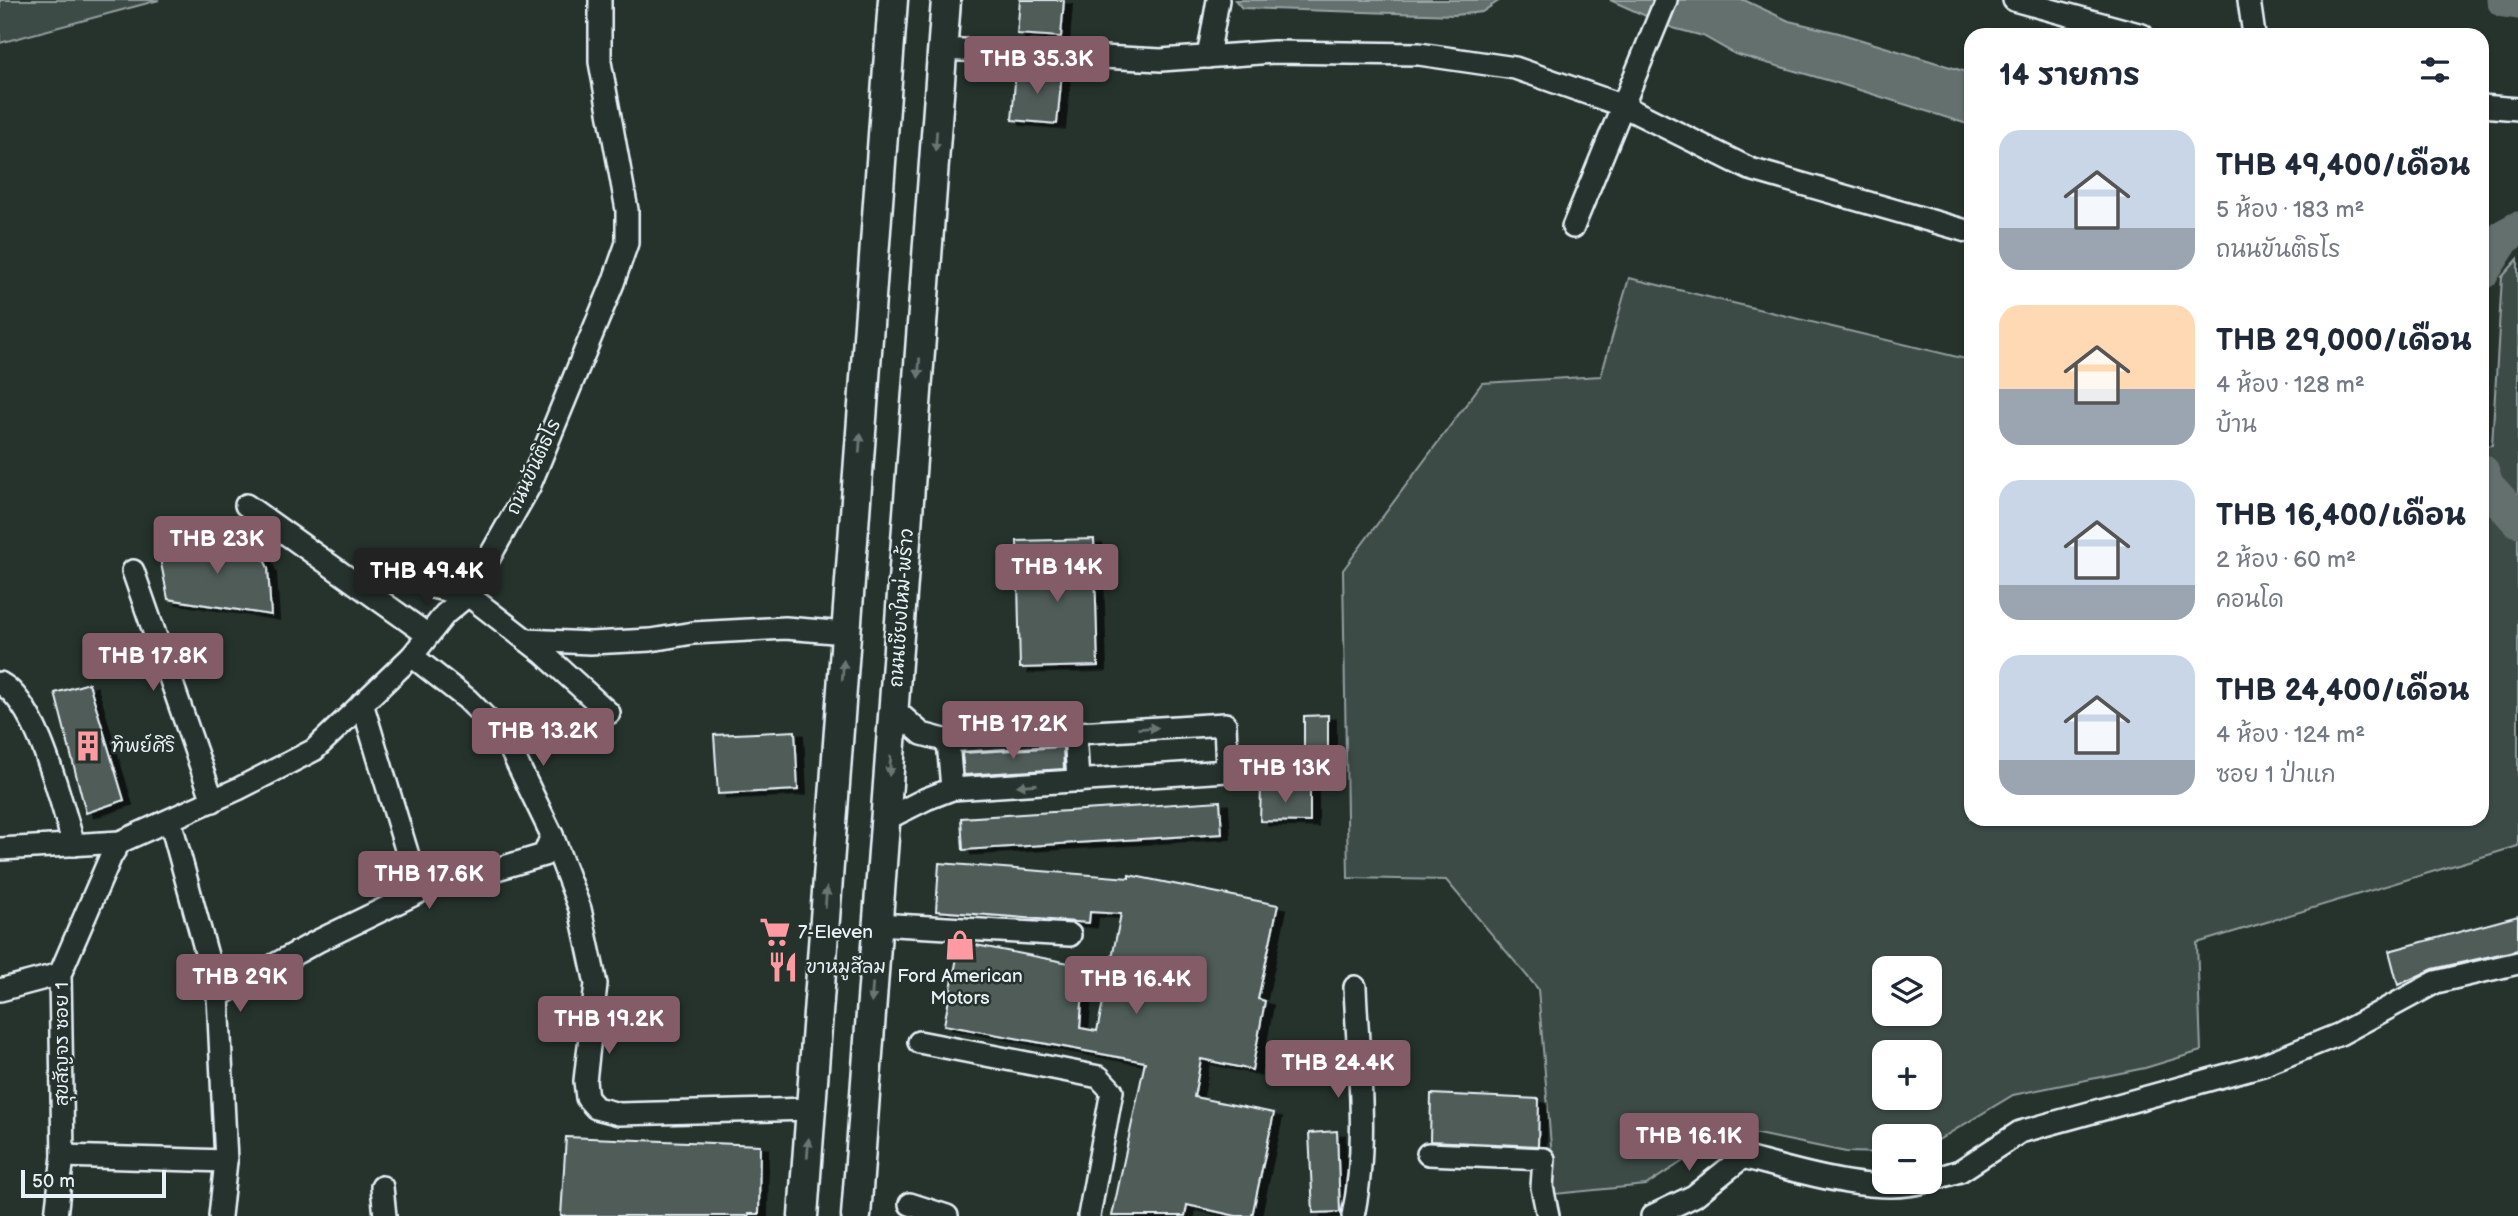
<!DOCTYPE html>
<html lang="th">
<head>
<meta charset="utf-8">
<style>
	:root { --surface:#fff; --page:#f2f2f3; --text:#1f2937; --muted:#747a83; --accent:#845c67 }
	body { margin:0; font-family:"Balsamiq Sans","Playpen Sans Thai",sans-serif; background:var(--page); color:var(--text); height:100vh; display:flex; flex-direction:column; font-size:26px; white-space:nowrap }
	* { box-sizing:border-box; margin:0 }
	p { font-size:23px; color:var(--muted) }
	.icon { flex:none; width:38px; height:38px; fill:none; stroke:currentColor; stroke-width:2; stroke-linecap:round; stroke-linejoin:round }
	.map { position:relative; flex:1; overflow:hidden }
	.details { position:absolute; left:1964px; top:28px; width:525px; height:798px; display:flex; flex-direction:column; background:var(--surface); border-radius:21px; box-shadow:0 2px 5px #0004 }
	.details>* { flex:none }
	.controls { position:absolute; left:1872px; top:956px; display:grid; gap:14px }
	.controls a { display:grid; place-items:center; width:70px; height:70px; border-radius:14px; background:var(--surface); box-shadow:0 2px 5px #0004; font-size:35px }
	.scale { position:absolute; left:21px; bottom:18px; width:145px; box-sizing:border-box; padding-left:7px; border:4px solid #e8f1f8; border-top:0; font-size:19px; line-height:24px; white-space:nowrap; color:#e8f1f8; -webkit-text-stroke:5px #26332d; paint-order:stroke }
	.price { position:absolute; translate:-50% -60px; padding:0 16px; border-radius:7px; background:var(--accent); color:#fff; font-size:23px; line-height:46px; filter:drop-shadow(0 2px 4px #0008) }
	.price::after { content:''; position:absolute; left:50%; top:42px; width:21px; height:16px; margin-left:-10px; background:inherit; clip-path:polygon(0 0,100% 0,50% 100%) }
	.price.on { background:#222; color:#fff }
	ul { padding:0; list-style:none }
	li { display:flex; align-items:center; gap:21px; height:175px; padding:0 35px }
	li span { display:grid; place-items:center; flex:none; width:196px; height:140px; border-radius:21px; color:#555 }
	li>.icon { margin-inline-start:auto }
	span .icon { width:84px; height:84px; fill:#fffc; stroke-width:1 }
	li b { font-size:30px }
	h2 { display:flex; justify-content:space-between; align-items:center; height:84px; padding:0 35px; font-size:30px }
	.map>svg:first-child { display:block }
</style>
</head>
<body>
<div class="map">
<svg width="2518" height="1216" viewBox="0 0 2518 1216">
	<defs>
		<filter id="shadow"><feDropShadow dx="8" dy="4.5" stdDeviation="0" flood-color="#0009"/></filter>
	</defs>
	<rect width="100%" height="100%" fill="#26332d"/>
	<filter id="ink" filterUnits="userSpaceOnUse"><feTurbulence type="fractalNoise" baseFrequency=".0143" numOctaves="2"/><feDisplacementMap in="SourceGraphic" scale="14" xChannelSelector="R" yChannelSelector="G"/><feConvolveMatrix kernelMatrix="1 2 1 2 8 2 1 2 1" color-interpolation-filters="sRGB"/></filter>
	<g filter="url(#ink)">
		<g fill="#3e4b47" stroke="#939ea0" stroke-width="2" fill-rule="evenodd">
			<polygon points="0,0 159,0 0,43"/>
			<path d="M2518,259V846L2197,943L2201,1051L2145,1068L2013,1095L1930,1145V1136H1885V1153L1846,1152L1733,1129L1646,1185L1555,1194L1538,989L1446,880L1348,878L1343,570L1482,383L1601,376L1629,278L1970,360V819H2482V447L2492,445L2502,277ZM1885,968H1930V1013H1885ZM1885,1052H1930V1097H1885Z"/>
		</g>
		<g fill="#636f6d" stroke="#98a3a5" stroke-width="2">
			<polygon points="1235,0 1500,0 1482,12 1455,15 1242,8"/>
			<polygon points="1610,0 1744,0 1789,21 1839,33 1970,73 1970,125 1834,82 1735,54 1703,36 1673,28"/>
		</g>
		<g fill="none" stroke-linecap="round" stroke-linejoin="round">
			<g stroke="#636f6d" stroke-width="35">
				<polyline points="2504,0 2518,2"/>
				<polyline points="2482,272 2505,236 2518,229"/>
				<polyline points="2482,472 2486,485 2518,520"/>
			</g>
		</g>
		<g fill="#505c59" stroke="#e8f1f8" stroke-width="2" filter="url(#shadow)">
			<polygon points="1020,0 1064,0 1061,37 1017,34"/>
			<polygon points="1016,69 1062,73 1057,124 1012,120"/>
			<polygon points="1094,539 1098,666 1020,668 1017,541"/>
			<polygon points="221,542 259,549 268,568 271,615 168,599 158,548"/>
			<polygon points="89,683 124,800 86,813 55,693"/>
			<polygon points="1328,715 1328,767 1304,767 1304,716"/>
			<polygon points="795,731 798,790 718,794 714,735"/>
			<polygon points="1063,747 1064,769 964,775 962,753"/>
			<polygon points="1261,787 1310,788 1310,822 1260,821"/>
			<polygon points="1220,801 1222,834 963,850 961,818"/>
			<polygon points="939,863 1129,878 1129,875 1278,905 1258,999 1265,1001 1252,1070 1201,1059 1194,1097 1274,1113 1252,1216 1236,1216 1187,1205 1185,1216 1112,1216 1145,1062 944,1025 960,942 1085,966 1080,1028 1097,1031 1121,914 1090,912 1089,923 936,911"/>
			<polygon points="2518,916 2518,950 2433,969 2398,985 2389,951"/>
			<polygon points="1431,1094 1539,1099 1538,1146 1430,1141"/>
			<polygon points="1337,1131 1340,1212 1313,1213 1309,1133"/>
			<polygon points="566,1137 760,1145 759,1214 749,1214 748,1216 561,1216"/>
		</g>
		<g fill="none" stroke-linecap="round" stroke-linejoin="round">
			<g stroke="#e8f1f8" stroke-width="26">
				<g id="minor">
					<polyline points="2014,0 2142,35"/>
					<polyline points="2249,0 2254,35"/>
					<polyline points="942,49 1161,60 1274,52 1419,54 1515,68 1621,105 1750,169 1970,232"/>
					<polyline points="1208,57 1218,0"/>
					<polyline points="2482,106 2518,109"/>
					<polyline points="1573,227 1666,0"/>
					<polyline points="246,505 428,635"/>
					<polyline points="411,570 432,587 468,595 543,653 609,713"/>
					<polyline points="133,571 213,801"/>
					<polyline points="526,640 590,643 651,640 693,633 785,628 846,633"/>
					<polyline points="412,656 467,699 504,736 552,835 544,855 490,871"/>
					<path d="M0,683C39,704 61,804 74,845"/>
					<polyline points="1075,731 1078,781"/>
					<polyline points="948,741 952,789"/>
					<polyline points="886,819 926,799 952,789 1227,771 1225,724 948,741 922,734 895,710"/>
					<polyline points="170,820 218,996 226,1161 220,1216"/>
					<polyline points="552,835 580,909 596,984 585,1081 587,1098 596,1108 619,1114 811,1109"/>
					<polyline points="0,849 120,842 238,789 314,750 412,656 445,614 468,595 529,487 613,283 627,243 627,210 600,62 600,0"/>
					<polyline points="877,924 1070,935"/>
					<polyline points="0,990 60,974"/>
					<polyline points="218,996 318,941 419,892 362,703"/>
					<polyline points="919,1042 1099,1077 1112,1091 1089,1216"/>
					<polyline points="1428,1154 1544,1159 1542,1187 1548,1216"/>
					<polyline points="63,1156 226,1161"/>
					<polyline points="1930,1180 1960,1171 2020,1132 2263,1065 2340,1034 2436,982 2518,963"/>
					<polyline points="382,1187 385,1216"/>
					<polyline points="910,1204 947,1216"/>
					<polyline points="56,1216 63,1156 60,974 111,856 120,842"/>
					<path d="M1353,1216C1369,1142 1358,1062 1355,987"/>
					<path d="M1652,1216L1694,1196L1743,1157C1793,1170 1877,1197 1927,1181"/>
				</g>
			</g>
			<g stroke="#e8f1f8" stroke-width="33">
				<g id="major">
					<polyline points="803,1216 893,0"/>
					<polyline points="856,1216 946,0"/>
				</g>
			</g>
			<use href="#minor" stroke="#26332d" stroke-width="21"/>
			<use href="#major" stroke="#26332d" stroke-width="28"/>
		</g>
		<defs><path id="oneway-solid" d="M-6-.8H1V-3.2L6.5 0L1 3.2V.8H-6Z" transform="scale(1.75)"/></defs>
		<g fill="#6a7674">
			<use href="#oneway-solid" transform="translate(936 141) rotate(94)"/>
			<use href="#oneway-solid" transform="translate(919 368) rotate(94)"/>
			<use href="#oneway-solid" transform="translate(860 443) rotate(-86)"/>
			<use href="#oneway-solid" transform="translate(843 670) rotate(-86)"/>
			<use href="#oneway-solid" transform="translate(1148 728) rotate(-3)"/>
			<use href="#oneway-solid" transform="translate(890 766) rotate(95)"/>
			<use href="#oneway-solid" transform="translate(1027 785) rotate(176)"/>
			<use href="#oneway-solid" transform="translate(826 897) rotate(-86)"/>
			<use href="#oneway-solid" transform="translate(872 993) rotate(94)"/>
			<use href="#oneway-solid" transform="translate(808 1148) rotate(-86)"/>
		</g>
	</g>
	<defs>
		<g id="building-bare" transform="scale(2.415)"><path d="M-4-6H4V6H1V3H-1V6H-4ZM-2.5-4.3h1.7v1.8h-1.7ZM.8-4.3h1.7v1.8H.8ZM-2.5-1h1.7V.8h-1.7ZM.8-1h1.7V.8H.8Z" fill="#ff9aa2" stroke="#26332d" stroke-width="2.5" paint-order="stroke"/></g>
		<g id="supermarket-bare" transform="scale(2.415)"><path d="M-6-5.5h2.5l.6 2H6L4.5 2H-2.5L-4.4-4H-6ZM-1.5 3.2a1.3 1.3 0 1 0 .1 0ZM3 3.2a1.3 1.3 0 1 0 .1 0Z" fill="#ff9aa2" stroke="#26332d" stroke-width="2.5" paint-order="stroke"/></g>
		<g id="shop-bare" transform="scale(2.415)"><path d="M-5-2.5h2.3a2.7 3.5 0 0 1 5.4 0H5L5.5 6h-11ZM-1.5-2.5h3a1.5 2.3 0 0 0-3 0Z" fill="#ff9aa2" stroke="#26332d" stroke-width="2.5" paint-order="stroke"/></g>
		<g id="restaurant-bare" transform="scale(2.415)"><path d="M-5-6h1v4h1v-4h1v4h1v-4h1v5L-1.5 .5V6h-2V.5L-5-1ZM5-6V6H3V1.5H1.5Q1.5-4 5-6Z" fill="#ff9aa2" stroke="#26332d" stroke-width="2.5" paint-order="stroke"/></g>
	</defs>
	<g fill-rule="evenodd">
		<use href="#building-bare" x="88" y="746"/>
		<use href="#supermarket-bare" x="775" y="932"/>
		<use href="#shop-bare" x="960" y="945"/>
		<use href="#restaurant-bare" x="783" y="967"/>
	</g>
	<g text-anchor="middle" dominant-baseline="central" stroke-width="5" stroke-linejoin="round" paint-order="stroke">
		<g font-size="19" fill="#e8f1f8" stroke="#26332d">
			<text transform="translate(534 467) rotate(-65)">ถนนขันติธโร</text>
			<text transform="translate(902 608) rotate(-86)">ถนนเชียงใหม่-พร้าว</text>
			<text transform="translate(62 1044) rotate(-90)">สุขสัญจร ซอย 1</text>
		</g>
		<g font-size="19" fill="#e8f1f8" stroke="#26332d" text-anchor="start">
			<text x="111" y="746">ทิพย์ศิริ</text>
			<text x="798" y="932">7-Eleven</text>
			<text x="806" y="967">ขาหมูสีลม</text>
			<text x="960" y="976" text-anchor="middle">Ford American<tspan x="960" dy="22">Motors</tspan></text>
		</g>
	</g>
</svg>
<div class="controls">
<a><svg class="icon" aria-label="layers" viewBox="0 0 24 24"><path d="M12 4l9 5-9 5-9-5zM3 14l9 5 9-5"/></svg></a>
<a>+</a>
<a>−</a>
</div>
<div class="scale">50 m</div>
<b class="price" style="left:1037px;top:96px">THB 35.3K</b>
<b class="price" style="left:217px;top:576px">THB 23K</b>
<b class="price" style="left:1057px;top:604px">THB 14K</b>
<b class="price on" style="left:427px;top:608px">THB 49.4K</b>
<b class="price" style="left:153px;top:693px">THB 17.8K</b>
<b class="price" style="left:1013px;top:761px">THB 17.2K</b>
<b class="price" style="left:543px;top:768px">THB 13.2K</b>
<b class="price" style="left:1285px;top:805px">THB 13K</b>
<b class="price" style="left:429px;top:911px">THB 17.6K</b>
<b class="price" style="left:240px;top:1014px">THB 29K</b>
<b class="price" style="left:1136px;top:1016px">THB 16.4K</b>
<b class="price" style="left:609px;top:1056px">THB 19.2K</b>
<b class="price" style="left:1338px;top:1100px">THB 24.4K</b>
<b class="price" style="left:1689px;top:1173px">THB 16.1K</b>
<section class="details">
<h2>14 รายการ<svg class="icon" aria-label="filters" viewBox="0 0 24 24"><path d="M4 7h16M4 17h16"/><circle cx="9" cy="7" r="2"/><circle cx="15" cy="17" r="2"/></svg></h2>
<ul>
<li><span style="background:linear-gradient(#c9d6e8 70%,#9aa5b1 0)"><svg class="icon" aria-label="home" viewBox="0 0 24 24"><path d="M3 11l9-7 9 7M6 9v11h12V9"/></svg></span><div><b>THB 49,400/เดือน</b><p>5 ห้อง · 183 m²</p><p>ถนนขันติธโร</p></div></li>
<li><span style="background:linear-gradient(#ffd9b3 60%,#9aa5b1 0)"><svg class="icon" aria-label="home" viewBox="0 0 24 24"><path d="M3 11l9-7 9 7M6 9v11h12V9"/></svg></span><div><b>THB 29,000/เดือน</b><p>4 ห้อง · 128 m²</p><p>บ้าน</p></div></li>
<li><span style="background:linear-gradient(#c9d6e8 75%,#9aa5b1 0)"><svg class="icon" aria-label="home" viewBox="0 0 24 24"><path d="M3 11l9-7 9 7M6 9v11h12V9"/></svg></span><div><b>THB 16,400/เดือน</b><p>2 ห้อง · 60 m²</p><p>คอนโด</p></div></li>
<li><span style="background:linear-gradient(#c9d6e8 75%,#9aa5b1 0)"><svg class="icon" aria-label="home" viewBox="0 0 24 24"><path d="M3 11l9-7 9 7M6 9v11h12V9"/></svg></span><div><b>THB 24,400/เดือน</b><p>4 ห้อง · 124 m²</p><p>ซอย 1 ป่าแก</p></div></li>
</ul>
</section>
</div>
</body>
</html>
